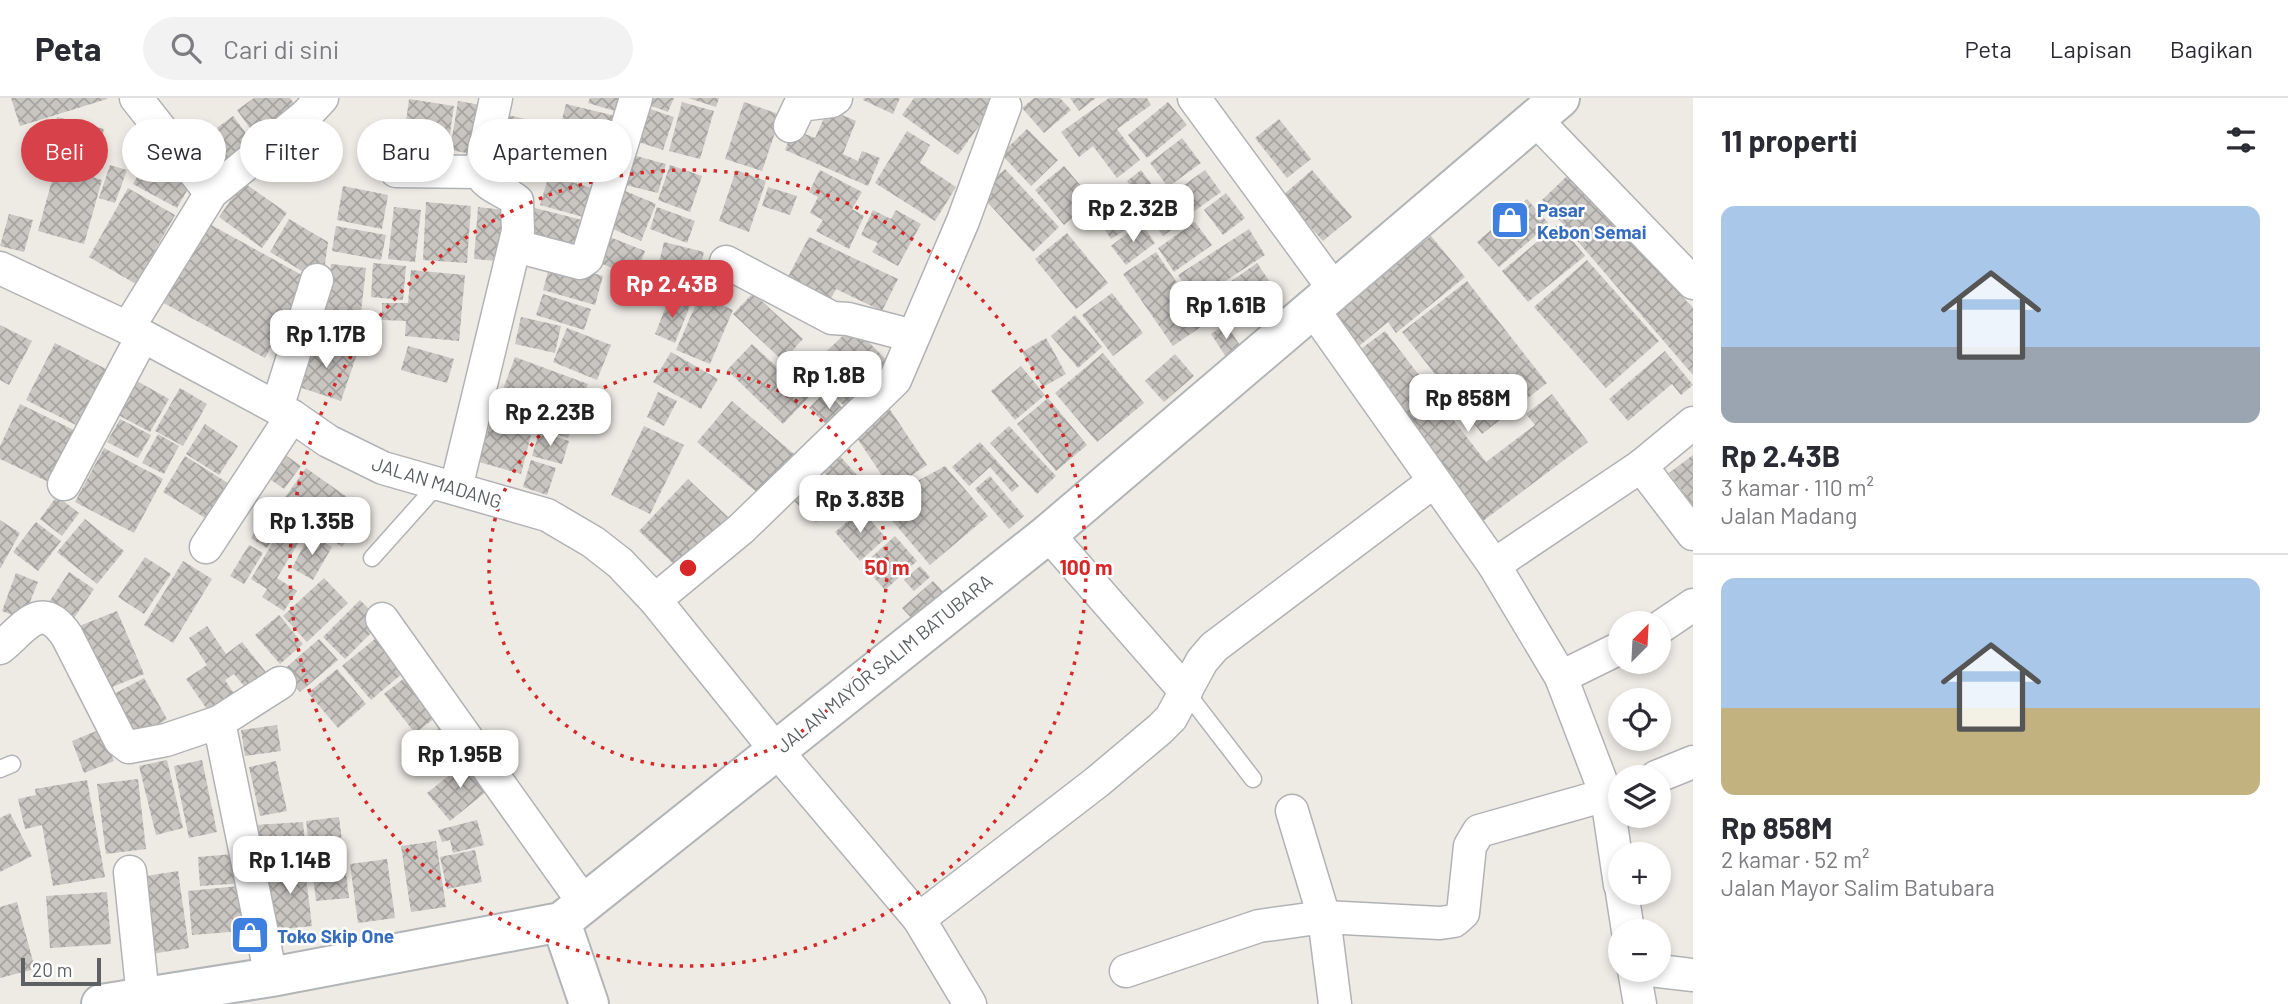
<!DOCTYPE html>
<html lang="id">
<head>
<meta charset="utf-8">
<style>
	:root { --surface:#fff; --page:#f2f2f3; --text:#2b2b33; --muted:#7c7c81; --line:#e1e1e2; --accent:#d74149 }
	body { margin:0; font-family:Barlow,sans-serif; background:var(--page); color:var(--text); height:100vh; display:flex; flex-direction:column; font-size:26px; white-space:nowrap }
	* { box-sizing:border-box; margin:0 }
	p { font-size:23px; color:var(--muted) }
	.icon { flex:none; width:38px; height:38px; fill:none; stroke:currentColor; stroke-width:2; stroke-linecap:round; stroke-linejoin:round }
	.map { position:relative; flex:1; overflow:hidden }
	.side { display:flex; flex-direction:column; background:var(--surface); width:595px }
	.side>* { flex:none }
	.top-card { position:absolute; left:21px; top:21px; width:665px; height:63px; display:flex; gap:14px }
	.needle { width:46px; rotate:24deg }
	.controls { position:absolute; left:1608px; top:513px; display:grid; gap:14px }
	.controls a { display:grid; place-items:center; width:63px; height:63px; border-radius:50%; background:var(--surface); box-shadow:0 4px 10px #0003; font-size:35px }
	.scale { position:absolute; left:21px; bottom:18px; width:80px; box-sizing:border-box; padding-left:7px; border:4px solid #5d6164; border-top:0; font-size:19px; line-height:24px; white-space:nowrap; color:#5d6164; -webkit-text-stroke:5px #fff; paint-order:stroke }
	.price { position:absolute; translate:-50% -60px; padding:0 16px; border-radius:14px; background:#fff; color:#222; font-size:23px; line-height:46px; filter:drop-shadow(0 2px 4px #0008) }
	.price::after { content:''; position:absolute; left:50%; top:42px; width:21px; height:16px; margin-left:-10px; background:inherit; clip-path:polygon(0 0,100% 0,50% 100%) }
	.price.active { background:var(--accent); color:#fff }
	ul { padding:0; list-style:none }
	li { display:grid; align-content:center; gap:14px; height:371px; padding:0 28px }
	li+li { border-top:2px solid var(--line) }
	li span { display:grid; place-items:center; height:217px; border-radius:14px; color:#555 }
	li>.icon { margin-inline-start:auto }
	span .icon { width:126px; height:126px; fill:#fffc; stroke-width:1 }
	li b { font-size:30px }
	h2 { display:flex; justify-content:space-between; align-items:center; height:84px; padding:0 28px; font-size:30px }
	.pill { padding:0 24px; border-radius:32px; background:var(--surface); box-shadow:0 4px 10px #0003; font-size:24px; line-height:63px }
	.pill.active { background:var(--accent); color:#fff }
	header { display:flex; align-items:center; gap:42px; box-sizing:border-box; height:98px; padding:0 35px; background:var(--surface); border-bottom:2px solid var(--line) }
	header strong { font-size:33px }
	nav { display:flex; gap:38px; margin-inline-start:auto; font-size:24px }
	.search { width:490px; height:63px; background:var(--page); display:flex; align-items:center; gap:18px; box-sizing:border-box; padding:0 24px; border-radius:38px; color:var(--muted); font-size:26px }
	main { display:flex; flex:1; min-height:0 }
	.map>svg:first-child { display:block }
</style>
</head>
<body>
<header>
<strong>Peta</strong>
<div class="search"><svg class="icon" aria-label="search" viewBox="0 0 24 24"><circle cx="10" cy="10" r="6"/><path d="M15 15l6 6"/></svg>Cari di sini</div>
<nav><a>Peta</a><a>Lapisan</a><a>Bagikan</a></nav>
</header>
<main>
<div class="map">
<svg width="1693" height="906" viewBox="0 0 1693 906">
	<defs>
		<pattern id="building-cross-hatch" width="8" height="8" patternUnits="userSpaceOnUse" patternTransform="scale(1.75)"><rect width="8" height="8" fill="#c9c6c2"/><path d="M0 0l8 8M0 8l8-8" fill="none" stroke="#a6a4a1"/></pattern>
	</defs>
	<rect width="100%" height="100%" fill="#eeebe5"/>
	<g fill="url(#building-cross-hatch)">
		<polygon points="11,0 107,0 107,1 20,28"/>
		<polygon points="254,0 290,0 295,7 254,36 237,12"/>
		<polygon points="590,0 619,0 615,13 588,5"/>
		<polygon points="639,0 674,0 668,14 638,3"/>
		<polygon points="688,0 719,0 716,9"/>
		<polygon points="864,0 900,0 893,16 863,2"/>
		<polygon points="914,0 999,0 958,57 902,17"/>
		<polygon points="1034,0 1060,0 1071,12 1044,35 1022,10"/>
		<polygon points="1070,0 1096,0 1079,13"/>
		<polygon points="1109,0 1147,0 1151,7 1117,31 1140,62 1117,80 1093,48 1079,59 1061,34"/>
		<polygon points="409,1 454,8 446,62 402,55"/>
		<polygon points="458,3 486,8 478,57 450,52"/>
		<polygon points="682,4 714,13 700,61 669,53"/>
		<polygon points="744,4 781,17 762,73 725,61"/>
		<polygon points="1168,4 1187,27 1147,60 1128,37"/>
		<polygon points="566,6 620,19 614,42 560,29"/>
		<polygon points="638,7 674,19 663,52 626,40"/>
		<polygon points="828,11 856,23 843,56 858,63 862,53 880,60 868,88 785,52 793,31 815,40"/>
		<polygon points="504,16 537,24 522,84 490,76"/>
		<polygon points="233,18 255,47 224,70 202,41"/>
		<polygon points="57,19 104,31 94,74 45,62"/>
		<polygon points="1279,21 1311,61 1287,80 1255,40"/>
		<polygon points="542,29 578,39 566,81 531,71"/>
		<polygon points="1027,31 1058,62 1031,88 1001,56"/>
		<polygon points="907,33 930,47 920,65 956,89 935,123 875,85"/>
		<polygon points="1182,40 1201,65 1168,89 1150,65"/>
		<polygon points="583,42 610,50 599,80 573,74"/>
		<polygon points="625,55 666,66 658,95 617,85"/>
		<polygon points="145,65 189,89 177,110 133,86"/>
		<polygon points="110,67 127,72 115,105 99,100"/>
		<polygon points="670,67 702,78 690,114 658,102"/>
		<polygon points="56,68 102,82 84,146 38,133"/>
		<polygon points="1064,68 1093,102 1064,127 1035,92"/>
		<polygon points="1005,71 1059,129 1033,154 979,95"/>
		<polygon points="736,72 766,83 749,134 719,123"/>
		<polygon points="820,72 862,94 852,111 864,118 849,151 816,133 823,122 810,115 818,99 809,94"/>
		<polygon points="1141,72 1158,95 1143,106 1127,83"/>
		<polygon points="1205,72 1221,94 1193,114 1177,92"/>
		<polygon points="1312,72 1352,119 1323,143 1282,98"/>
		<polygon points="549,77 591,90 583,119 540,107"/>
		<polygon points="1567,78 1693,210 1693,277 1542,102"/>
		<polygon points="243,84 287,115 262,150 219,119"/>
		<polygon points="343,88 388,97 382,131 337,122"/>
		<polygon points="616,89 656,106 641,143 601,126"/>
		<polygon points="768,89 797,98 790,117 762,108"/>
		<polygon points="128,90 175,117 136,186 89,159"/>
		<polygon points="1123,95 1141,122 1111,141 1093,114"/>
		<polygon points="1226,95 1245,120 1223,137 1204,112"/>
		<polygon points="1162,98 1182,124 1163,138 1144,112"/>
		<polygon points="1527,101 1549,126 1499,169 1477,144"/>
		<polygon points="426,104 471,108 467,165 423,162"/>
		<polygon points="394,109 421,112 415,164 388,161"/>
		<polygon points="478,109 512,113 507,164 474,161"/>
		<polygon points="531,109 594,125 584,163 523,139"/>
		<polygon points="657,109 695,123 687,145 650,131"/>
		<polygon points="873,112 891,121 896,112 921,126 898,168 872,154 878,145 861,137"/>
		<polygon points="9,116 33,122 24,154 0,148"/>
		<polygon points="289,121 328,144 325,166 317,182 270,154"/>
		<polygon points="204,123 309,181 265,260 160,203"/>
		<polygon points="1195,124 1212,147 1174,174 1158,150"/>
		<polygon points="1141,125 1155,145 1126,167 1111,148"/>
		<polygon points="1559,126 1585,158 1528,204 1502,173"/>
		<polygon points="336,128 386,137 381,162 332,153"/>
		<polygon points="1249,131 1265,157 1195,203 1178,177"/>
		<polygon points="1067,135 1108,185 1076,211 1035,161"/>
		<polygon points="602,136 645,153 635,179 592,162"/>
		<polygon points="1431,138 1465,179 1396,235 1388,224 1353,253 1328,222"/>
		<polygon points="809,139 898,181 882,213 836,191 824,214 781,192"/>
		<polygon points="664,144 704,154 697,184 657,173"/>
		<polygon points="1156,154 1205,226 1173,248 1123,176"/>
		<polygon points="1587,162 1659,243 1606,290 1534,209"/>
		<polygon points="551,163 603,178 595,207 543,192"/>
		<polygon points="373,165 406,168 403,202 371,199"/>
		<polygon points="1257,165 1274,190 1221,227 1203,203"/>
		<polygon points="331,166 366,170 358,241 323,237"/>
		<polygon points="411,172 465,177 459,243 405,238 406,223 382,222 382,205 408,205"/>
		<polygon points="1467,183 1547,285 1482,336 1402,234"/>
		<polygon points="753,195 803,241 783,263 733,216"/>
		<polygon points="1112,195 1143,235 1113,258 1082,217"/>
		<polygon points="543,196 591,211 584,232 536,217"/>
		<polygon points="700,197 733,212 710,266 676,252"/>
		<polygon points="670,199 690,208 675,245 655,236"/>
		<polygon points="1075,217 1102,249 1078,270 1051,238"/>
		<polygon points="521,219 561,228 555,255 515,246"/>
		<polygon points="1226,226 1241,249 1226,259 1211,236"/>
		<polygon points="0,227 32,243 9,287 0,282"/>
		<polygon points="853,228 891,267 846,310 808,271"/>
		<polygon points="567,230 611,247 597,282 553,264"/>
		<polygon points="1385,233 1486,364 1535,327 1526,316 1552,296 1588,344 1479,426 1350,259"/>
		<polygon points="312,240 357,256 341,303 296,288"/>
		<polygon points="1046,240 1066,276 1043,289 1022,254"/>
		<polygon points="55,245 108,272 80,329 26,302"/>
		<polygon points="752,246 809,299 783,326 727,272"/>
		<polygon points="408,248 454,261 447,285 401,272"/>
		<polygon points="1665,253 1693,287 1681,297 1672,286 1628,323 1609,301"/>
		<polygon points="671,254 718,281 701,311 653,284"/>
		<polygon points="1103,255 1144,305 1097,344 1055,295"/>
		<polygon points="1175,256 1194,278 1164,304 1145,283"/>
		<polygon points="515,259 588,286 568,340 495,313"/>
		<polygon points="1021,268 1045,297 1015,322 991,293"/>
		<polygon points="137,283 169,301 150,334 118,317"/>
		<polygon points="180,290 207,306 183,348 155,333"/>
		<polygon points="658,294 677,303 664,328 647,319"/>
		<polygon points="825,294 848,315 832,332 809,310"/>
		<polygon points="1048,300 1087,347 1056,373 1017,326"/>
		<polygon points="732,303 801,362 766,402 697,344"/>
		<polygon points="20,306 78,334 53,386 0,361 0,348"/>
		<polygon points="889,310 927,367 891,391 853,334"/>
		<polygon points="120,321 151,337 138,360 107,344"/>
		<polygon points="490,325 531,337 521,376 479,364"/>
		<polygon points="205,326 238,348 219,377 186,356"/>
		<polygon points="644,328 684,347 650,416 611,397"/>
		<polygon points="1009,328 1056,378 1037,396 990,345"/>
		<polygon points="539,334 569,343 562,366 532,358"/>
		<polygon points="158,336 179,348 164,376 142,365"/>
		<polygon points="980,344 1019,388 1012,394 990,369 969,388 952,369"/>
		<polygon points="104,350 163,381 134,435 75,404"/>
		<polygon points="284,356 301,368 284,391 267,379"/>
		<polygon points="838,356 867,388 851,403 822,372"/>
		<polygon points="1693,357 1693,408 1669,375"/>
		<polygon points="185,358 231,387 210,423 163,394"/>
		<polygon points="531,362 556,370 547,397 523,389"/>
		<polygon points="945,368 988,418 930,467 877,405"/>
		<polygon points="306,370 368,414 342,449 281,405"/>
		<polygon points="819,375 841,396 816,424 793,402"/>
		<polygon points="990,378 1024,418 1009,431 975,391"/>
		<polygon points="688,381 728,419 679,471 639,433"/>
		<polygon points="57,398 79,415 62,438 40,421"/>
		<polygon points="270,411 286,421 267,450 251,440"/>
		<polygon points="861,412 886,440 860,463 835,434"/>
		<polygon points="85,421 124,453 97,486 57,454"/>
		<polygon points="0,422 20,435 0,471"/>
		<polygon points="36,424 61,443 38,473 13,454"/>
		<polygon points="280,432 299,444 277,480 297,493 284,513 262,499 267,491 251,481"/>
		<polygon points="310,436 332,449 313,482 292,470"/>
		<polygon points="895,438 917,463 885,492 863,467"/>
		<polygon points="249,447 263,455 244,486 230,478"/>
		<polygon points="145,459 171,476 144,516 118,499"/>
		<polygon points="183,463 212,481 173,545 144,527"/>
		<polygon points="920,468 930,479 914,493 904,482"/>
		<polygon points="69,474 94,491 67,530 43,513"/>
		<polygon points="16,475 38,484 23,521 2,513"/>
		<polygon points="324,480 348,505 307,544 283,518"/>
		<polygon points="933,483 946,497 915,524 902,510"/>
		<polygon points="360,502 382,524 345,561 323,539"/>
		<polygon points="117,513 144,576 105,592 77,529"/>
		<polygon points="279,517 303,546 280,566 255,537"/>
		<polygon points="207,528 226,556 242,544 269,578 249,594 234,576 225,582 237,600 211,617 186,581 207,567 189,540"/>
		<polygon points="381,536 410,569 371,602 342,568"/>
		<polygon points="319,541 338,562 300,594 282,573"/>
		<polygon points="337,571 366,606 338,630 308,595"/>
		<polygon points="412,574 443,614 415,635 384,596"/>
		<polygon points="144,580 167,621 137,638 114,596"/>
		<polygon points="445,625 467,653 437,676 415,649"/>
		<polygon points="277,627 281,653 245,658 241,632"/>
		<polygon points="101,631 114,663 84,675 72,643"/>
		<polygon points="470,661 492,689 450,723 427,695"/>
		<polygon points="167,662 183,730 156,737 139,668"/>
		<polygon points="202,662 217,734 189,740 174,668"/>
		<polygon points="276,663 287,713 260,718 249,669"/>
		<polygon points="138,681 146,751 106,756 97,686"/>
		<polygon points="87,682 105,779 53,788 42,727 25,731 18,701 36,697 35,691"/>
		<polygon points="10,715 32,758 0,774 0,720"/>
		<polygon points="339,719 349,800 316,803 306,723"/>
		<polygon points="477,722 484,747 453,755 450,742 442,744 438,732"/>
		<polygon points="303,724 306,757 258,760 255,727"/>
		<polygon points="436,743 446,809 411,814 401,748"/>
		<polygon points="475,752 482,784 447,791 440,759"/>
		<polygon points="245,755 247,785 200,788 198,759"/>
		<polygon points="387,761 395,820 358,825 350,766"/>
		<polygon points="304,763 312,828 275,832 267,767"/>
		<polygon points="178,773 189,850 151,856 139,779"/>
		<polygon points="250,787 255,832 192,837 188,793"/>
		<polygon points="107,794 111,846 50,850 46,798"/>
		<polygon points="17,804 35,871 0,880 0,809"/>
	</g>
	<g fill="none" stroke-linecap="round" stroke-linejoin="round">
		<g stroke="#b0b3b6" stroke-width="19">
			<g id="lane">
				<polyline points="372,460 439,385"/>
				<polyline points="1186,594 1253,681"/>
				<polyline points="0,671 12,666"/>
			</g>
		</g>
		<g stroke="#b0b3b6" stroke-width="35">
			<g id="street">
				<polyline points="136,0 211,95"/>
				<polyline points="1194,0 1334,191"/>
				<polyline points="1535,21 1693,185"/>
				<polyline points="790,28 800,7 832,3 836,0"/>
				<polyline points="396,73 480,74"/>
				<polyline points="516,148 580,165 587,160 636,0"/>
				<polyline points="726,164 832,220 848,221 913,238"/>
				<polyline points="0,170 128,230 292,318 328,343 383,370 547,417 593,444 620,465 655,502 776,652 919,821 970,906"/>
				<polyline points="1312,210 1494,467 1561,579 1607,699 1620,787"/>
				<polyline points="128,230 211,95 306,17 322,0"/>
				<polyline points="277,310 317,182"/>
				<polyline points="1641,368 1693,436"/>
				<polyline points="64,386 142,239"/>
				<path d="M456,390L518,133L517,103C505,92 487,90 480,74L496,0"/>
				<polyline points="1048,436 1186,594"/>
				<polyline points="206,449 292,318"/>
				<polyline points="1494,467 1641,368 1693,325"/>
				<polyline points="655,502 741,431 895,282 963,123 1005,8"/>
				<polyline points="382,521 584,805"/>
				<polyline points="1659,530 1693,507"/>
				<path d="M0,550C24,531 41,499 67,538L120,642L129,649L166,642L219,624"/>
				<polyline points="1561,579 1620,550"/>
				<polyline points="1656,679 1693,664"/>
				<polyline points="1292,713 1324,819 1335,906"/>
				<polyline points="130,774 143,899"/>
				<polyline points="1622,794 1628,833"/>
				<polyline points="919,821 1097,684 1160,631 1171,620 1202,563 1214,549 1433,384"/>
				<polyline points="1634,872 1640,906"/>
				<polyline points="1650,872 1693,877"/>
				<polyline points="1126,873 1259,828 1324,819 1440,825 1454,823 1463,815 1470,748 1479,733 1620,693"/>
				<polyline points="271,879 219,624 280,585"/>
			</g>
		</g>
		<g stroke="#b1b5b8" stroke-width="42">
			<g id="secondary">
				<polyline points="561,824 589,906"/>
				<polyline points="101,906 271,879 561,824 1048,436 1560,0"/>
			</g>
		</g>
		<use href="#lane" stroke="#fff" stroke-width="16"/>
		<use href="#street" stroke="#fff" stroke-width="32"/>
		<use href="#secondary" stroke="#fff" stroke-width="38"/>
	</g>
	<g fill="none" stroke="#d62828" stroke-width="3.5" stroke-dasharray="3.5 7">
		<circle cx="688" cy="470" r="199"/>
		<circle cx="688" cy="470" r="398"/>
	</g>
	<defs>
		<g id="shop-square" transform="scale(2.0125)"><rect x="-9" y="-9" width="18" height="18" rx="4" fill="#3f7fe0" stroke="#fff"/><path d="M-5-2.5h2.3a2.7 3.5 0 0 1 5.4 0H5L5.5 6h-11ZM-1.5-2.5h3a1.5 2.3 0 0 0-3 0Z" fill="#fff"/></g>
	</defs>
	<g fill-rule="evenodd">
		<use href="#shop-square" x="1510" y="122"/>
		<use href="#shop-square" x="250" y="837"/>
	</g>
	<g text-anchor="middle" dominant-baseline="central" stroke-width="5" stroke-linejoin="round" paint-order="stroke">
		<g font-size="19" font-weight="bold" fill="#366cbe" stroke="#fff" text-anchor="start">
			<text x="1537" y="111">Pasar<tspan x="1537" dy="22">Kebon Semai</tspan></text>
			<text x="277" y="837">Toko Skip One</text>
		</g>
		<g font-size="19" fill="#5d6164" stroke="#fff">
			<text transform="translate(437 384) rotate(17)">JALAN MADANG</text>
			<text transform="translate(884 565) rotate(-39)">JALAN MAYOR SALIM BATUBARA</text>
		</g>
	</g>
	<circle cx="688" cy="470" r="10" fill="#d62828" stroke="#fff" stroke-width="3.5"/>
	<g font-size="21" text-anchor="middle" font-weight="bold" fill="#d62828" stroke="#fff" stroke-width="5" stroke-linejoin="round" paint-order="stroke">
		<text x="887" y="477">50 m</text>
		<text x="1086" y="477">100 m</text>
	</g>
</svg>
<div class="controls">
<a><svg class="needle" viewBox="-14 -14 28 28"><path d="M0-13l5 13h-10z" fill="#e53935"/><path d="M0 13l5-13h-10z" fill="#7c7c81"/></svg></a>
<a><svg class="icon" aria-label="locate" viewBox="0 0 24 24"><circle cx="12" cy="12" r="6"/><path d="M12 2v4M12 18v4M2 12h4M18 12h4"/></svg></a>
<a><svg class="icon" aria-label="layers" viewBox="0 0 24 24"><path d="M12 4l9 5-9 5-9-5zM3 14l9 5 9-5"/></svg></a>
<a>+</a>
<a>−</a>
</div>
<div class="scale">20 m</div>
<b class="price" style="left:1133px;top:146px">Rp 2.32B</b>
<b class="price active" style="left:672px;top:222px">Rp 2.43B</b>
<b class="price" style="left:1226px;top:243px">Rp 1.61B</b>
<b class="price" style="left:326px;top:272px">Rp 1.17B</b>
<b class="price" style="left:829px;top:313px">Rp 1.8B</b>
<b class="price" style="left:1468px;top:336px">Rp 858M</b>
<b class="price" style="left:550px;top:350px">Rp 2.23B</b>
<b class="price" style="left:860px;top:437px">Rp 3.83B</b>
<b class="price" style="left:312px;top:459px">Rp 1.35B</b>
<b class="price" style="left:460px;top:692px">Rp 1.95B</b>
<b class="price" style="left:290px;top:798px">Rp 1.14B</b>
<div class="top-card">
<a class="pill active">Beli</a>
<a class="pill">Sewa</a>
<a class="pill">Filter</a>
<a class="pill">Baru</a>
<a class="pill">Apartemen</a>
</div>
</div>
<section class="side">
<h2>11 properti<svg class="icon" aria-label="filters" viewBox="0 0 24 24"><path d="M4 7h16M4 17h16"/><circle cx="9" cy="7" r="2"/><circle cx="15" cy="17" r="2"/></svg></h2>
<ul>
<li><span style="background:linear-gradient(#a9c7e8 65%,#9aa5b1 0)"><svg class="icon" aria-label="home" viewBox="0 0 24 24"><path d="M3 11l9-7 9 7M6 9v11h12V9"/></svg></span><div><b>Rp 2.43B</b><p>3 kamar · 110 m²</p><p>Jalan Madang</p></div></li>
<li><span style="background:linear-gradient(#a9c7e8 60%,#c2b280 0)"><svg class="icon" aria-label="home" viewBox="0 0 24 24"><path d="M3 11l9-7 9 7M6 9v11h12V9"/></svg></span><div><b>Rp 858M</b><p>2 kamar · 52 m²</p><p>Jalan Mayor Salim Batubara</p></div></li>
</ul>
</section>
</main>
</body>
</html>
